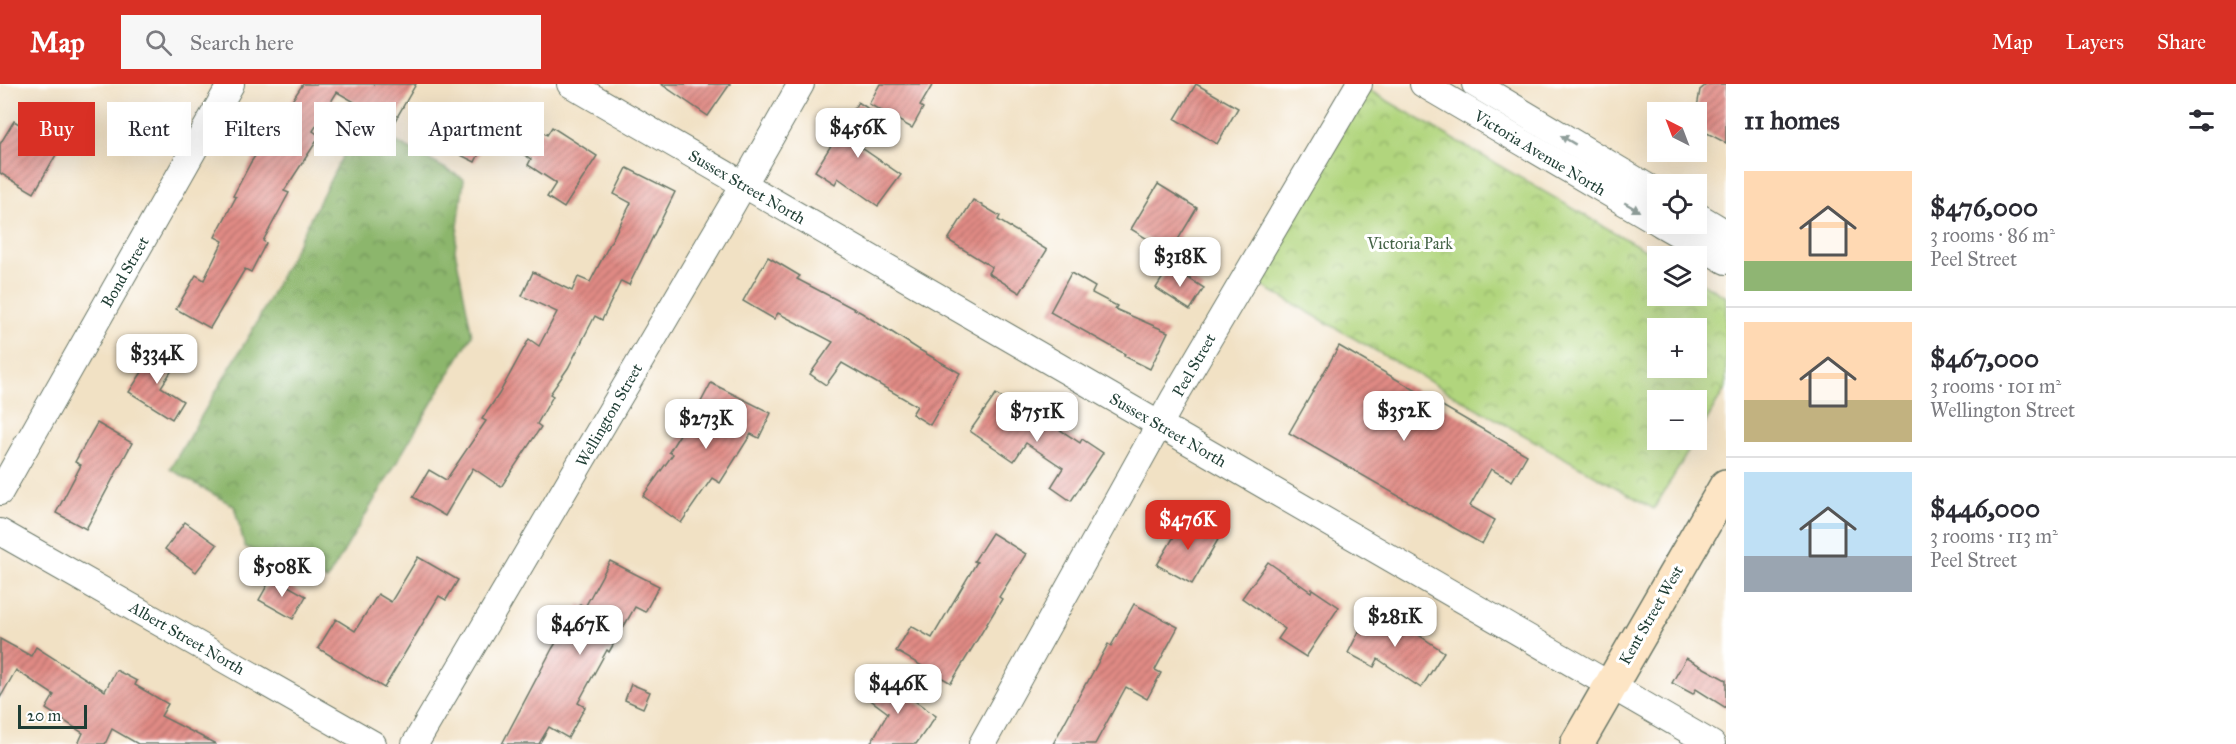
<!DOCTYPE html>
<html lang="en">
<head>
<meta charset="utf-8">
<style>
	:root { --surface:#fff; --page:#f7f7f7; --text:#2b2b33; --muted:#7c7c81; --line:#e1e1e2; --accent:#d93025 }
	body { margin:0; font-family:"IM FELL Great Primer",serif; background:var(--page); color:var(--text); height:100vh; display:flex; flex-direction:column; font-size:22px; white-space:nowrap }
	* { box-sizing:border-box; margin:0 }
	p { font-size:20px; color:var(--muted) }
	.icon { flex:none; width:33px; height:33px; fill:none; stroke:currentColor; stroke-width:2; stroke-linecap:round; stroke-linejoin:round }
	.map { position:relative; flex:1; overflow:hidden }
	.drawer { display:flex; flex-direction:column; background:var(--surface); width:510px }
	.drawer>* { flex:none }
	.hud { position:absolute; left:18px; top:18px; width:570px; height:54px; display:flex; gap:12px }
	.needle { width:39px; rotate:318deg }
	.buttons { position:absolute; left:1647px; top:18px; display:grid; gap:12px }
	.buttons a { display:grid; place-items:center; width:60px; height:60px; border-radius:0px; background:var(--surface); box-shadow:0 6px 24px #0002; font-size:30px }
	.scale { position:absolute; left:18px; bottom:15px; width:69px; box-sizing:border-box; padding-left:6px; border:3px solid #1f3d34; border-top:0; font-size:16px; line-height:21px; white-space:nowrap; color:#1f3d34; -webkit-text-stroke:4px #fff; paint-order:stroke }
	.price { position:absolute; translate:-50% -51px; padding:0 14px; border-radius:12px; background:#fff; color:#222; font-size:20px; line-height:39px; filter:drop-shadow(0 2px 3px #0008) }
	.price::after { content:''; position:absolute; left:50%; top:36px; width:18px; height:14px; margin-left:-9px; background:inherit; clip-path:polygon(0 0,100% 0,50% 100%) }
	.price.current { background:var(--accent); color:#fff }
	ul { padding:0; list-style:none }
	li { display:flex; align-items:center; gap:18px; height:150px; padding:0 18px }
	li+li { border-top:2px solid var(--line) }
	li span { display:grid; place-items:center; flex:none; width:168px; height:120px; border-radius:0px; color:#555 }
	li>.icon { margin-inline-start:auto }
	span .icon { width:72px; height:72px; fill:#fffc; stroke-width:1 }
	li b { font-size:26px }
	h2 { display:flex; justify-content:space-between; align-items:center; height:72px; padding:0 18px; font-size:26px }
	.pill { padding:0 21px; border-radius:0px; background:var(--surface); box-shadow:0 6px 24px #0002; font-size:21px; line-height:54px }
	.pill.current { background:var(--accent); color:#fff }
	header { display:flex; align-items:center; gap:36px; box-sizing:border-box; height:84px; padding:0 30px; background:var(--accent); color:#fff }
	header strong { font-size:28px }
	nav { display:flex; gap:33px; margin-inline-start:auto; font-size:21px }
	.search { width:420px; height:54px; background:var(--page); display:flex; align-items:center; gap:15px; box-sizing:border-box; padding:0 21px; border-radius:0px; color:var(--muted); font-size:22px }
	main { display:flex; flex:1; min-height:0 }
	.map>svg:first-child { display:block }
</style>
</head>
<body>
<header>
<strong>Map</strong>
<div class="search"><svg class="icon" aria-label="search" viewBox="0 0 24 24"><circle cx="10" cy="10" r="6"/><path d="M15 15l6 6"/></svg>Search here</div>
<nav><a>Map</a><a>Layers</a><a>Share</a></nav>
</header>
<main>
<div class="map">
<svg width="1726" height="660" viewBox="0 0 1726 660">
	<defs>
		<pattern id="forest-crowns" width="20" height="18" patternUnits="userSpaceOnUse" patternTransform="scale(1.5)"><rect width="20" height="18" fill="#8cb66c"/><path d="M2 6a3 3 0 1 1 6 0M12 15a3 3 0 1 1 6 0" fill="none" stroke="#72955a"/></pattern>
		<pattern id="park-crowns" width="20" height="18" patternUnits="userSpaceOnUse" patternTransform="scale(1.5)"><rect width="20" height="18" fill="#b1d57d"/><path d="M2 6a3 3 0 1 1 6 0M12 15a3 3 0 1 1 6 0" fill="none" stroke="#8fae67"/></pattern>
		<pattern id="building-hatch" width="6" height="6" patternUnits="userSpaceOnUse" patternTransform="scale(1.5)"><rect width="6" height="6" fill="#e08a84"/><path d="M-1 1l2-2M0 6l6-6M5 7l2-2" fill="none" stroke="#b5726d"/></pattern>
	</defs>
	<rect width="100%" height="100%" fill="#fff"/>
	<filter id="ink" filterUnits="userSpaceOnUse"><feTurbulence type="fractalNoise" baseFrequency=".0167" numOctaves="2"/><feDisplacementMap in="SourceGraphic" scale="12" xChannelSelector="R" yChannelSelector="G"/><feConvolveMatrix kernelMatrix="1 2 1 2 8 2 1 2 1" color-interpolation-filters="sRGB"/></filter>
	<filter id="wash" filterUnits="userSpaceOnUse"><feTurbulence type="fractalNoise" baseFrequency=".008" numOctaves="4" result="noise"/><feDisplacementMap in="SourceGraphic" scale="24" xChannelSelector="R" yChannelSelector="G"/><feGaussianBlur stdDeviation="1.35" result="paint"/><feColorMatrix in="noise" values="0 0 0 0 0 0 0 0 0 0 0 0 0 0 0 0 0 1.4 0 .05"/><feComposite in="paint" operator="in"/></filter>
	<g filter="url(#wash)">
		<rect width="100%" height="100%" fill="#f1e1c4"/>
		<polygon fill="url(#forest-crowns)" stroke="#567a50" stroke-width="1.5" points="360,38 464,95 455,166 472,251 327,496 245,463 234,422 170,385 256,240"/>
		<path fill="url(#park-crowns)" stroke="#688958" stroke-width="1.5" fill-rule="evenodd" d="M1367,5L1657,173L1658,212H1696L1697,196L1726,213V303L1697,353L1696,316H1658V356H1695L1654,425L1255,198ZM1658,244H1696V284H1658Z"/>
		<g id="blocks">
			<g fill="url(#building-hatch)">
				<polygon points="303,0 416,0 393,40 337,8 313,47 320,52 284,107 289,109 263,157 266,159 251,188 245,185 210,244 176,225 196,191 204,196 223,157 215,153 236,113 233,112 251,78"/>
				<polygon points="661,0 730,0 708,32"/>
				<polygon points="880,0 933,0 920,22 923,24 912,44 869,20"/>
				<polygon points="1196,0 1238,24 1217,60 1175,35"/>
				<polygon points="1707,0 1726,0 1726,59 1705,48 1696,30 1700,6"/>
				<polygon points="858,18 878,31 859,62 901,91 878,122 838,94 835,100 815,87"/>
				<polygon points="458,26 492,43 475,78 440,61"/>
				<polygon points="513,29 547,51 552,43 597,72 564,124 547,113 556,99 528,81 531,75 498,54"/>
				<polygon points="14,37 60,64 34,109 0,89 0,60"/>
				<polygon points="627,84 675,108 629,201 621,197 602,236 595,232 568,284 550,310 553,312 537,340 541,343 501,403 473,384 445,432 413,413 429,386 446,396 486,337 482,335 499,310 529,255 539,262 557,228 522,212 533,188 572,207 578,193 590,198 631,119 614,110"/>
				<polygon points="1158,100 1197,124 1170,169 1131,145"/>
				<polygon points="973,116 1000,132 998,136 1047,166 1020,209 988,189 992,183 948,156"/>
				<polygon points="768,173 800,192 797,195 862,229 918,265 960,289 930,341 912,330 917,322 842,279 826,301 810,290 833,258 778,229 774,235 743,217"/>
				<polygon points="1170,182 1204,204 1190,226 1156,204"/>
				<polygon points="1071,189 1095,203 1092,209 1117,222 1115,225 1168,248 1150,285 1124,272 1125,270 1050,228"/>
				<polygon points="1339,262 1527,371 1512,397 1491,385 1470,422 1495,436 1482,460 1289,349"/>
				<polygon points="157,265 178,277 161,303 183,317 172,335 129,308"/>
				<polygon points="711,299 771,329 759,354 751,350 720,399 712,394 681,439 643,412 673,370 669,368 682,347 685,348"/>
				<polygon points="996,310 1027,332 1030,326 1080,359 1082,355 1103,369 1071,417 1051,403 1063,384 1026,359 1014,377 970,347"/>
				<polygon points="97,339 132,359 86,445 56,429 81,381 75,378"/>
				<polygon points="1185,434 1219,454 1192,500 1157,481"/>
				<polygon points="185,438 217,461 196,488 165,465"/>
				<polygon points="992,449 1026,470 999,513 1002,515 951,599 896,567 911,542 932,554 977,478 974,477"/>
				<polygon points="418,473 458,496 446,516 439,512 384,604 318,564 336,535 355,547 378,510 391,518"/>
				<polygon points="610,477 659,502 645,528 635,523 609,568 607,566 578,619 585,623 568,654 549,643 539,660 502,660 552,565 580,520 585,523"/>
				<polygon points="1268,478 1311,508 1312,505 1339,523 1306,573 1278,555 1285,545 1242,514"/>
				<polygon points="272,493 306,512 293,535 259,516"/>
				<polygon points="1134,520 1178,543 1155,586 1161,589 1147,615 1126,603 1095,660 1053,660 1086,599 1087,599 1108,560 1111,562"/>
				<polygon points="1371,524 1399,538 1444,568 1421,604 1378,575 1374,583 1348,569"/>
				<polygon points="0,555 31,572 36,563 105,607 116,586 137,597 135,601 168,620 161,632 216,660 138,660 112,645 105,660 78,660 83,649 46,625 54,611 16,586 0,614"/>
				<polygon points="1686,574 1726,596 1726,624 1696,605 1693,610 1672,599"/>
				<polygon points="878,591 936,632 916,660 870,660 888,629 864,611"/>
				<polygon points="631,600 650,608 643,624 625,616"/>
			</g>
		</g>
	</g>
	<g filter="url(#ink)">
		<use href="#blocks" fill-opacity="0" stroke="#687666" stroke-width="1.5"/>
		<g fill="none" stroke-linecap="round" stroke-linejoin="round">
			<g stroke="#687666" stroke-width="28">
				<g id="street">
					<polyline points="570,0 1712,660"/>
					<polyline points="1423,0 1658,138"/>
					<polyline points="1475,0 1658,109"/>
					<polyline points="1696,131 1726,149"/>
					<polyline points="1661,140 1726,177"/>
					<polyline points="0,408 231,0"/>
					<polyline points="0,448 373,660"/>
					<polyline points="415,660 732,121 801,0"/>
					<polyline points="982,660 1174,314 1359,0"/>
				</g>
			</g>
			<g stroke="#687666" stroke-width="36">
				<polyline id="secondary" points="1577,660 1726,402"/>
			</g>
			<use href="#street" stroke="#fff" stroke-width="26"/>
			<use href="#secondary" stroke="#fde5c5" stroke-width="33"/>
		</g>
		<defs><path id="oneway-solid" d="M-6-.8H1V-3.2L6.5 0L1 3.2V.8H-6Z" transform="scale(1.5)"/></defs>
		<g fill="#8f9e9a">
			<use href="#oneway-solid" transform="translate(1568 56) rotate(-149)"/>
			<use href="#oneway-solid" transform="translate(1632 123) rotate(30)"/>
		</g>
	</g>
	<g text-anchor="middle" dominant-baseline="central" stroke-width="6" stroke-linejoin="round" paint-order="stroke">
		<g font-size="16" fill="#1f3d34" stroke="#fff">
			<text transform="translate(1540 69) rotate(31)">Victoria Avenue North</text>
			<text transform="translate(747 103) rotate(30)">Sussex Street North</text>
			<text transform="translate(125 188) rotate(-60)">Bond Street</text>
			<text transform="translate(1194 281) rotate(-60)">Peel Street</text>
			<text transform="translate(609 331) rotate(-60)">Wellington Street</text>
			<text transform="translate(1168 346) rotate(30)">Sussex Street North</text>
			<text transform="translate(1651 531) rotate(-60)">Kent Street West</text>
			<text transform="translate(187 554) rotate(30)">Albert Street North</text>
		</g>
		<g font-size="16" fill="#446346" stroke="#fff">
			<text x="1410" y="159">Victoria Park</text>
		</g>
	</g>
</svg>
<div class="buttons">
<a><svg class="needle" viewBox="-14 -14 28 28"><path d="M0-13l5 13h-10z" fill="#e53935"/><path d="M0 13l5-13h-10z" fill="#7c7c81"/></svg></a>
<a><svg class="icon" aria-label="locate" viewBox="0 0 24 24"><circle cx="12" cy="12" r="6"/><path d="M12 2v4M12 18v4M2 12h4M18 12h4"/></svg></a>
<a><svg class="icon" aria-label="layers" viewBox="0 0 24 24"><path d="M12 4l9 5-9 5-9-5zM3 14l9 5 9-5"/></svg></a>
<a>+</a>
<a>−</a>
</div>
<div class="scale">20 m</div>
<b class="price" style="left:858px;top:75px">$456K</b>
<b class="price" style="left:1180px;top:204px">$318K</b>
<b class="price" style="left:157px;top:301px">$334K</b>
<b class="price" style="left:1404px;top:358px">$352K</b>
<b class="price" style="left:1037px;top:359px">$751K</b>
<b class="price" style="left:706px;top:366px">$273K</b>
<b class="price current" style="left:1188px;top:467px">$476K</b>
<b class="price" style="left:282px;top:514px">$508K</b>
<b class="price" style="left:1395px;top:564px">$281K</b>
<b class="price" style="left:580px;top:572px">$467K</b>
<b class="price" style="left:898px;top:631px">$446K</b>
<div class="hud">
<a class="pill current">Buy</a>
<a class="pill">Rent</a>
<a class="pill">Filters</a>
<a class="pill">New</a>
<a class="pill">Apartment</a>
</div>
</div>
<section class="drawer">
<h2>11 homes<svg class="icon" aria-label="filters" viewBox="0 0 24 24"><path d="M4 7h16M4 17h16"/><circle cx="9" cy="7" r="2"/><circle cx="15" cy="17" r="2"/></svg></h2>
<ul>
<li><span style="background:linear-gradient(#ffd9b3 75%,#8fb573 0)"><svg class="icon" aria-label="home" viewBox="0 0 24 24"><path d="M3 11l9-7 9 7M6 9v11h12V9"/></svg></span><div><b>$476,000</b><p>3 rooms · 86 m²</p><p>Peel Street</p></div></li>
<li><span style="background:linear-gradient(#ffd9b3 65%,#c2b280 0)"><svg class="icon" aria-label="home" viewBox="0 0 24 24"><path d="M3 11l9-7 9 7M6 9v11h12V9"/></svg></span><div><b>$467,000</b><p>3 rooms · 101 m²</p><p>Wellington Street</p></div></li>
<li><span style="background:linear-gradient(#bfe0f5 70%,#9aa5b1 0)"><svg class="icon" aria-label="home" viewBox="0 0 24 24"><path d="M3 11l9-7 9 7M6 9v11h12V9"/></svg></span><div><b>$446,000</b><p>3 rooms · 113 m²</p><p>Peel Street</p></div></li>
</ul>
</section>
</main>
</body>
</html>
